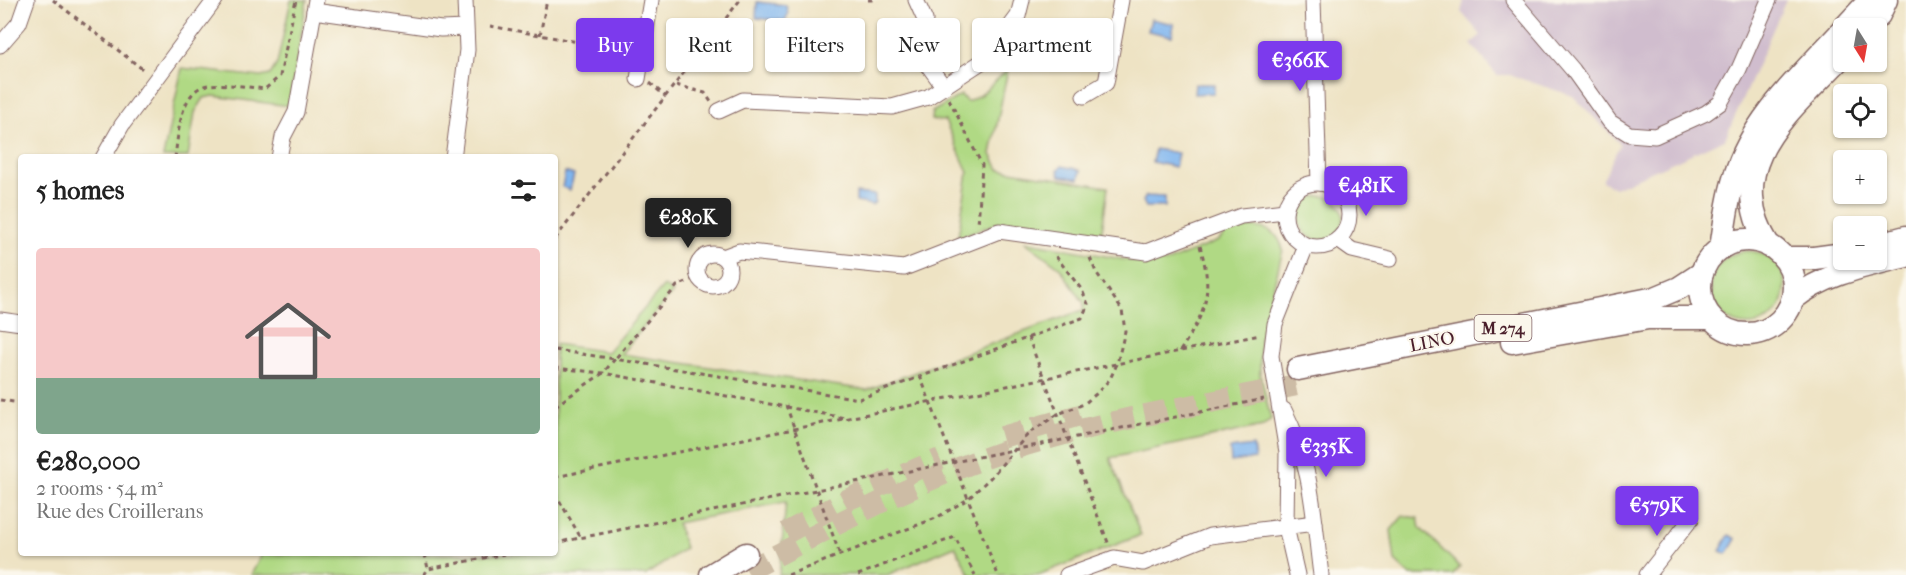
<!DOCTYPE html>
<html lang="en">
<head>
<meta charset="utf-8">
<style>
	:root { --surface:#fff; --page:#f2f2f2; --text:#222; --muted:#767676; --line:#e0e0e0; --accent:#7c3aed }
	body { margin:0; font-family:"IM FELL French Canon",serif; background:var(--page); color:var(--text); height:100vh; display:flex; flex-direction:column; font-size:22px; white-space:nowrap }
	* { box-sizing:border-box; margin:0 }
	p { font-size:20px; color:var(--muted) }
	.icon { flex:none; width:33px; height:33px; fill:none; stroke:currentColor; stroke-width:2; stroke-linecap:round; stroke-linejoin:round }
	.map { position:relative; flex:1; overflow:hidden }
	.sheet { position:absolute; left:18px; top:154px; width:540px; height:402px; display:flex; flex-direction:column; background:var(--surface); border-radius:6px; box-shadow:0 2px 4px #0004 }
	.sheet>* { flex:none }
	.banner { position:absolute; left:576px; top:18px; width:570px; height:54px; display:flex; gap:12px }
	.needle { width:39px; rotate:169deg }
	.tools { position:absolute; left:1833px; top:18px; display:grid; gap:12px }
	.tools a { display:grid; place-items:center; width:54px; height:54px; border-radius:6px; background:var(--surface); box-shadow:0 2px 4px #0004; font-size:30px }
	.price { position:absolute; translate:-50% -51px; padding:0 14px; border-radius:6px; background:var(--accent); color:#fff; font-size:20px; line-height:39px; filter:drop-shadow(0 2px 3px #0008) }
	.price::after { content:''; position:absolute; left:50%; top:36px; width:18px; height:14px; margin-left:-9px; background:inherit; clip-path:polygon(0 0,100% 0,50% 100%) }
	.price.current { background:#222; color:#fff }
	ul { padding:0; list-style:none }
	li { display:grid; align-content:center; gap:12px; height:318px; padding:0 18px }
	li+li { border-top:2px solid var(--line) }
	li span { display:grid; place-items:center; height:186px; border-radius:6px; color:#555 }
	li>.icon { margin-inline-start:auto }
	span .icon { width:108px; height:108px; fill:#fffc; stroke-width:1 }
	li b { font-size:26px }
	h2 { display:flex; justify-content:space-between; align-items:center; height:72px; padding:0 18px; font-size:26px }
	.tag { padding:0 21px; border-radius:6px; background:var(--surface); box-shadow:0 2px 4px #0004; font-size:21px; line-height:54px }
	.tag.current { background:var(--accent); color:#fff }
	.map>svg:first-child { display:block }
</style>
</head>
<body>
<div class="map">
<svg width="1906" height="575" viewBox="0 0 1906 575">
	<rect width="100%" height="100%" fill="#fbf7ec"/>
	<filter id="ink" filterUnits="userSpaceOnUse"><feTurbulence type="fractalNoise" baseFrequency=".0167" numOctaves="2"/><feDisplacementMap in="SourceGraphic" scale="12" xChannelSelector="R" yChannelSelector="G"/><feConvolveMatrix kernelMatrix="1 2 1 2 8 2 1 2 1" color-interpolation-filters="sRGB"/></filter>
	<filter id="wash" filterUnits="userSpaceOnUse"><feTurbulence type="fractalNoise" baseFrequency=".008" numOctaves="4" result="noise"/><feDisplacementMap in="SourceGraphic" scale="24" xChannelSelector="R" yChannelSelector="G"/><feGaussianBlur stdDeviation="1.35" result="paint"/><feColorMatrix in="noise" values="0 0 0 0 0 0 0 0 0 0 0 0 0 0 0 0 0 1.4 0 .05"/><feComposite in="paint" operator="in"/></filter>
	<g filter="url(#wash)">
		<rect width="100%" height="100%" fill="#eee3c4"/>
		<polygon fill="#d0bdce" points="1464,0 1786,0 1725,139 1615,188 1602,181 1620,144 1573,96 1510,75 1497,75 1471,44 1481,35 1461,12"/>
		<g fill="#b0d984" stroke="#7d7c58" stroke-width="1.5">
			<polygon points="291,0 307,0 289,106 213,96 204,98 195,112 188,157 163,157 182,68 261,77 270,75 277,64"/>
			<polygon points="1008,69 991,154 999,169 1108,187 1101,237 1021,221 998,223 958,237 968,172 945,121 931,120 932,112 961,95 967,102 982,94"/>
			<circle cx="1321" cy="218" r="22"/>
			<path d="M1249,227C1267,227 1279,232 1283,250L1260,339V374L1271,419L1263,426L1110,458L1141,535L1038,575H970L955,546L887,575H779L786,502L677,523L685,548L646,575H251L262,554H555V344L607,352L664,286L673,292L621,354L867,390L1083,310L1084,303L1059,267L1024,241L1132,261L1159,259L1165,263L1218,241L1228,231Z"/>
			<circle cx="1748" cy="288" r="37"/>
			<polygon points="1403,516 1418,518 1420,528 1460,567 1453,575 1410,575 1395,561 1391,530"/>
		</g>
		<g fill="#80b6ef" stroke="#656a8d" stroke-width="1.5">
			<polygon points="757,2 786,5 788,14 785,21 756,18"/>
			<polygon points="1151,19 1174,24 1172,36 1148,31"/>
			<polygon points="1074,42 1093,46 1091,56 1072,52"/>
			<polygon points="1195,84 1214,84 1214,93 1194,94"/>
			<polygon points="1155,149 1178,153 1175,167 1152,162"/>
			<polygon points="1062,166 1081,170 1079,179 1060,176 1058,170"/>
			<polygon points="565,172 574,175 570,190 562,187"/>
			<polygon points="856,193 875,195 875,202 872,205 856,202"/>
			<polygon points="1146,196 1165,197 1165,207 1146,207 1143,201"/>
			<polygon points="1253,446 1255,459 1231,462 1230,449"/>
			<polygon points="1729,535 1736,539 1727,554 1720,551"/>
		</g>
	</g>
	<g filter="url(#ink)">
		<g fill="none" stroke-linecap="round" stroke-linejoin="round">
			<g stroke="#cdbca5" stroke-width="22" stroke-dasharray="22 11" stroke-linecap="butt">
				<polyline points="1002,437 1080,415"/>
				<polyline points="786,533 849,499 940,459"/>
				<path d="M747,571C829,528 909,484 997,454C1096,421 1200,405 1302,384"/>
			</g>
			<g stroke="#836461" stroke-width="17">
				<g id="minor">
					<polyline points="916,0 925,20 920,54 944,87"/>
					<polyline points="1313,0 1319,183"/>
					<polyline points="1513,0 1573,70 1610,122 1629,134 1655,136 1706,113 1720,103 1739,69 1769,0"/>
					<polyline points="314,11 441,29 465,28"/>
					<polyline points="0,45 19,23 27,0"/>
					<polyline points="638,79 651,0"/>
					<polyline points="1084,96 1106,83 1121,0"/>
					<polyline points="719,111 743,100 892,107 928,97 986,59 1018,16 1022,0"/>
					<polyline points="103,158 122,125 215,0"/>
					<polyline points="279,158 283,137 296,112 316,0"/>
					<polyline points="453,158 467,50 465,0"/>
					<circle cx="1317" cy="215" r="32"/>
					<polyline points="1338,240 1352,250 1390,259"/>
					<circle cx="713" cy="270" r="16"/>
					<polyline points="723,257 739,251 904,268 999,231 1146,252 1241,216 1285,211"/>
					<polyline points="0,320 21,323"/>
					<path d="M1284,410C1313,467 1313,513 1321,575"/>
					<polyline points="1067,575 1114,558 1143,563 1210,536 1315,523"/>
					<polyline points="1297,575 1286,527 1287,452 1271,356 1275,324 1306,246"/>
					<polyline points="1647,575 1691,519"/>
				</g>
			</g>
			<g stroke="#836461" stroke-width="25">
				<g id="highway">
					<polyline points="1844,28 1870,0"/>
					<polyline points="1866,28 1879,15 1886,0"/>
					<circle cx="1747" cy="287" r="47"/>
					<polyline points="1876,245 1906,237"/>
					<path d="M1769,246C1718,163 1792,111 1844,54"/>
					<path d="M1721,248C1725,224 1727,199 1735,176C1753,117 1803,74 1844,29"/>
					<polyline points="1784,258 1814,258 1844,254"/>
					<path d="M1793,299C1826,273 1866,266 1906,256"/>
					<polyline points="1512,342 1648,318 1711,318"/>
					<polyline points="1298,369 1655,298 1679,288 1702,273"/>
					<polyline points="711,575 746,554"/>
				</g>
			</g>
			<g stroke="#836461" stroke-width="3" stroke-dasharray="4.5 4.5" stroke-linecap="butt">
				<polyline points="53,0 145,71"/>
				<polyline points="868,0 873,0"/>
				<polyline points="490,26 628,51"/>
				<polyline points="540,35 547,0"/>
				<polyline points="650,83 666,97"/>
				<polyline points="676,85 705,93 711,102"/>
				<polyline points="949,99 982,165 978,225"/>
				<path d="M175,158C178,136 180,89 208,85C226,83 247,87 265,89L280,76L296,0"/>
				<polyline points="555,239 740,0"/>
				<polyline points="1028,337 1109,545"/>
				<polyline points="555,350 615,359 677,286 698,277"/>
				<path d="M1180,351C1206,311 1214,294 1200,246"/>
				<polyline points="555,368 603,373 845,418"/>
				<polyline points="920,376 998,575"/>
				<polyline points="0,400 21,403"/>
				<polyline points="786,405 840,555"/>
				<polyline points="555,406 603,373 615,359 859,399 1082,318 1088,304 1082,290 1054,254"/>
				<polyline points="555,477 1260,335"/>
				<polyline points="555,493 581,538"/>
				<polyline points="555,543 1264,399"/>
				<polyline points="425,554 428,569"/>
				<polyline points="424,575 428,569 504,554"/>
				<polyline points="788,575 936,518 968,499 992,476 1029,433 1058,414 1084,404 1096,394 1110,379 1117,364 1125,331 1122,310 1096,272 1090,258"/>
				<polyline points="858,575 955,537 975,575"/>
			</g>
			<use href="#minor" stroke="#fff" stroke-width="15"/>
			<use href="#highway" stroke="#fff" stroke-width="22"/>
		</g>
	</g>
	<g text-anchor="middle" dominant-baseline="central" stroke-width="4.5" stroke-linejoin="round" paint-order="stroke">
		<rect fill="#fbf7ec" stroke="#7f6065" stroke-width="1.5" x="1474.5" y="315" width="57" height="26" rx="4.5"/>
		<g font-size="16" font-weight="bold" fill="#4a1f2b">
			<text x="1503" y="328">M 274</text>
		</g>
		<g font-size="18" fill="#4a1f2b" stroke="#fbf7ec">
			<text transform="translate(1432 342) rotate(-11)">LINO</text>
		</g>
	</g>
</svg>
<div class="tools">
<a><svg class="needle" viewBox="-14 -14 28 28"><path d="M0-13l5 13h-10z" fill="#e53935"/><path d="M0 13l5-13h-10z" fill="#767676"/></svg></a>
<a><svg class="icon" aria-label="locate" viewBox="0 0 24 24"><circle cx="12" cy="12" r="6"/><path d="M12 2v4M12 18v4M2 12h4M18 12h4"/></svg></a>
<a>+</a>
<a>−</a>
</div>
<b class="price" style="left:1300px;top:92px">€366K</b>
<b class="price" style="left:1366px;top:217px">€481K</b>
<b class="price current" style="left:688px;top:249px">€280K</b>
<b class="price" style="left:1326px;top:478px">€335K</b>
<b class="price" style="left:1657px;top:537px">€579K</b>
<div class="banner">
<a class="tag current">Buy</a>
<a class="tag">Rent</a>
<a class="tag">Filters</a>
<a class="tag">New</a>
<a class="tag">Apartment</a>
</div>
<section class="sheet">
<h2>5 homes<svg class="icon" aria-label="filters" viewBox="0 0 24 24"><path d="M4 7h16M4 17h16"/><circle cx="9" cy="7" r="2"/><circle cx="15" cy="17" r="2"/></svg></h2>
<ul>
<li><span style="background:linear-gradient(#f6c9c9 70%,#7fa58c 0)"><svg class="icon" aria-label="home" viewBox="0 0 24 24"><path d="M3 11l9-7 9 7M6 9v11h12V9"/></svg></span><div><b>€280,000</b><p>2 rooms · 54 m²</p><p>Rue des Croillerans</p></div></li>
</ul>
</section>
</div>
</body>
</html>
